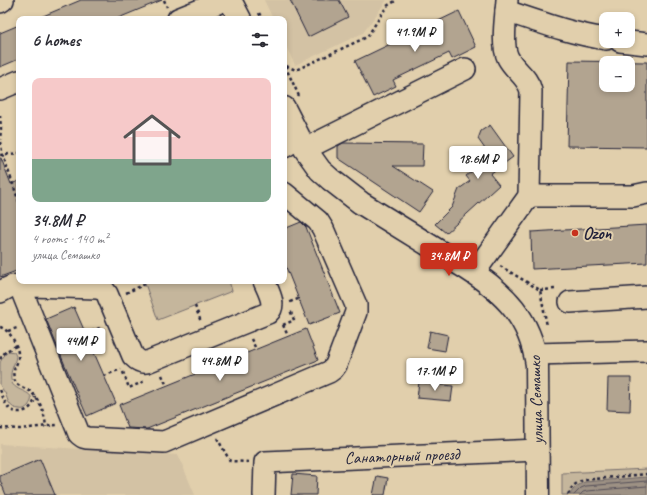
<!DOCTYPE html>
<html lang="en">
<head>
<meta charset="utf-8">
<style>
	:root { --surface:#fff; --page:#f2f2f3; --text:#2b2b33; --muted:#7c7c81; --line:#e1e1e2; --accent:#c8321e }
	body { margin:0; font-family:Caveat,sans-serif; background:var(--page); color:var(--text); height:100vh; display:flex; flex-direction:column; font-size:15px; white-space:nowrap }
	* { box-sizing:border-box; margin:0 }
	p { font-size:13px; color:var(--muted) }
	.icon { flex:none; width:22px; height:22px; fill:none; stroke:currentColor; stroke-width:2; stroke-linecap:round; stroke-linejoin:round }
	.map { position:relative; flex:1; overflow:hidden }
	.details { position:absolute; left:16px; top:16px; width:271px; height:268px; display:flex; flex-direction:column; background:var(--surface); border-radius:8px; box-shadow:0 2px 6px #0003 }
	.details>* { flex:none }
	.tools { position:absolute; left:599px; top:12px; display:grid; gap:8px }
	.tools a { display:grid; place-items:center; width:36px; height:36px; border-radius:8px; background:var(--surface); box-shadow:0 2px 6px #0003; font-size:20px }
	.price { position:absolute; translate:-50% -34px; padding:0 9px; border-radius:4px; background:#fff; color:#222; font-size:13px; line-height:26px; filter:drop-shadow(0 1px 2px #0008) }
	.price::after { content:''; position:absolute; left:50%; top:24px; width:12px; height:9px; margin-left:-6px; background:inherit; clip-path:polygon(0 0,100% 0,50% 100%) }
	.price.active { background:var(--accent); color:#fff }
	ul { padding:0; list-style:none }
	li { display:grid; align-content:center; gap:8px; height:212px; padding:0 16px }
	li+li { border-top:1px solid var(--line) }
	li span { display:grid; place-items:center; height:124px; border-radius:8px; color:#555 }
	li>.icon { margin-inline-start:auto }
	span .icon { width:72px; height:72px; fill:#fffc; stroke-width:1 }
	li b { font-size:17px }
	h2 { display:flex; justify-content:space-between; align-items:center; height:48px; padding:0 16px; font-size:17px }
	.map>svg:first-child { display:block }
</style>
</head>
<body>
<div class="map">
<svg width="647" height="495" viewBox="0 0 647 495">
	<rect width="100%" height="100%" fill="#e1cfac"/>
	<filter id="ink" filterUnits="userSpaceOnUse"><feTurbulence type="fractalNoise" baseFrequency=".025" numOctaves="2"/><feDisplacementMap in="SourceGraphic" scale="8" xChannelSelector="R" yChannelSelector="G"/><feConvolveMatrix kernelMatrix="1 2 1 2 8 2 1 2 1" color-interpolation-filters="sRGB"/></filter>
	<g filter="url(#ink)">
		<g fill="#d3c2a4">
			<polygon points="264,0 387,0 363,33 295,65 284,42 284,19 273,19"/>
			<polygon points="0,444 178,455 195,495 0,495"/>
		</g>
		<g fill="#c5b69c" stroke="#746c6c">
			<polygon points="144,281 229,281 232,291 158,320"/>
			<path d="M9,351L14,352L16,356C15,365 8,373 12,383C17,393 40,391 28,406C26,408 23,410 20,409C9,409 8,400 5,393C3,390 1,387 0,385C0,381 0,367 0,363C1,359 6,353 9,351Z"/>
			<polygon points="647,469 647,495 562,495 562,473"/>
		</g>
		<path fill="#9d9184" stroke="#6c6567" d="M647,477V495H570C573,488 578,485 585,482Z"/>
		<g fill="none" stroke-linecap="round" stroke-linejoin="round">
			<g stroke="#534e58" stroke-width="1">
				<polyline points="574,495 581,488 586,486 647,481"/>
				<polyline points="580,495 583,492 587,491 647,486"/>
			</g>
		</g>
		<g fill="#b2a490" stroke="#22223b" fill-rule="evenodd">
			<polygon points="81,0 162,0 116,19 36,19"/>
			<polygon points="290,0 339,0 348,17 308,37"/>
			<polygon points="459,11 476,47 452,59 449,53 393,80 396,86 373,97 355,61"/>
			<polygon points="19,25 19,59 0,67 0,33"/>
			<path d="M569,61L647,62V147L567,146ZM606,63H628V85H606Z"/>
			<polygon points="490,125 513,157 490,174 499,185 446,233 435,224 452,207 459,189 470,181 466,176 490,156 478,139 481,131"/>
			<polygon points="343,143 423,144 422,166 393,166 433,192 419,212 338,158 338,146"/>
			<polygon points="0,158 1,158 11,184 19,181 19,270 0,277"/>
			<polygon points="301,222 306,227 340,313 309,325 284,262 284,229"/>
			<polygon points="647,225 647,263 532,269 531,232"/>
			<polygon points="74,307 116,403 87,416 64,363 46,319"/>
			<polygon points="306,329 318,360 147,429 128,428 119,405"/>
			<polygon points="430,331 448,335 445,351 427,348"/>
			<polygon points="608,378 631,378 630,411 607,410"/>
			<polygon points="419,382 453,386 451,401 417,398"/>
			<polygon points="40,459 55,495 6,495 0,480 0,476"/>
			<polygon points="293,474 317,476 316,495 291,495"/>
			<polygon points="377,476 388,478 385,495 373,495"/>
		</g>
		<g fill="none" stroke-linecap="round" stroke-linejoin="round">
			<g stroke="#22223b" stroke-width="24">
				<g id="minor">
					<path d="M507,0C506,16 501,45 508,58C515,71 528,77 531,91L529,196"/>
					<polyline points="0,2 3,0"/>
					<path d="M506,11C539,22 572,34 606,39"/>
					<polyline points="178,19 225,0"/>
					<polyline points="620,41 647,44"/>
					<polyline points="0,89 19,81"/>
					<polyline points="284,147 299,138"/>
					<polyline points="305,149 465,69"/>
					<polyline points="474,273 529,196 633,196 647,193"/>
					<path d="M264,281C268,291 277,305 268,313L147,362C141,363 137,360 133,356L107,294L104,290L97,288L30,286L25,289L23,294L79,434L83,437L87,438L164,442L329,372L333,369L336,365L356,312V305L323,229L318,221L284,193"/>
					<path d="M0,292C10,287 15,282 25,289"/>
					<polyline points="570,302 647,297"/>
					<polyline points="535,354 647,351"/>
					<polyline points="264,495 265,462 538,450"/>
				</g>
			</g>
			<g stroke="#22223b" stroke-width="25">
				<g id="major">
					<polyline points="230,0 240,19"/>
					<path d="M284,108L305,149L320,170L330,179L361,203L466,268C505,293 530,318 537,365L538,495"/>
				</g>
			</g>
			<g stroke="#22223b" stroke-width="2.5" stroke-dasharray="3 3" stroke-linecap="butt">
				<polyline points="164,0 167,7"/>
				<polyline points="259,13 262,19"/>
				<polyline points="118,18 118,19"/>
				<polyline points="285,66 299,96"/>
				<polyline points="286,66 296,70 367,37 387,6 397,0"/>
				<polyline points="0,115 1,129 0,140"/>
				<polyline points="0,142 3,155 19,202"/>
				<polyline points="0,155 19,153"/>
				<polyline points="500,266 540,290 547,326"/>
				<polyline points="540,290 557,289"/>
				<polyline points="126,293 145,284"/>
				<polyline points="290,302 298,299"/>
				<polyline points="195,306 201,322"/>
				<polyline points="283,325 294,320 290,310"/>
				<polyline points="283,325 288,336"/>
				<path d="M0,327C11,330 20,349 18,360C16,367 12,371 14,378C16,388 26,387 32,393C41,402 45,415 46,427"/>
				<polyline points="8,331 17,328"/>
				<polyline points="86,334 102,327"/>
				<polyline points="251,339 256,349"/>
				<polyline points="206,357 210,368"/>
				<polyline points="0,359 6,351 16,346"/>
				<polyline points="123,372 129,388 145,381"/>
				<polyline points="162,375 167,386"/>
				<polyline points="104,376 121,369"/>
				<path d="M0,390C3,396 4,403 9,408C18,417 34,410 35,397"/>
				<polyline points="0,428 20,429 57,425"/>
				<polyline points="217,438 230,461 248,462"/>
				<path d="M568,495C571,487 575,483 584,480L647,474"/>
			</g>
			<use href="#minor" stroke="#e1cfac" stroke-width="21"/>
			<use href="#major" stroke="#e1cfac" stroke-width="22"/>
		</g>
	</g>
	<circle fill="#c8321e" stroke="#e1cfac" stroke-width="1.5" cx="575" cy="233" r="4"/>
	<g text-anchor="middle" dominant-baseline="central" stroke-width="4" stroke-linejoin="round" paint-order="stroke">
		<g font-size="17" font-weight="bold" fill="#22223b" stroke="#e1cfac" text-anchor="start">
			<text x="583" y="233">Ozon</text>
		</g>
		<g font-size="17" fill="#22223b" stroke="#e1cfac">
			<text transform="translate(536 400) rotate(-92)">улица Семашко</text>
			<text transform="translate(402 456) rotate(-2)">Санаторный проезд</text>
		</g>
	</g>
</svg>
<div class="tools">
<a>+</a>
<a>−</a>
</div>
<b class="price" style="left:415px;top:53px">41.9M ₽</b>
<b class="price" style="left:478px;top:180px">18.6M ₽</b>
<b class="price active" style="left:449px;top:277px">34.8M ₽</b>
<b class="price" style="left:81px;top:362px">44M ₽</b>
<b class="price" style="left:220px;top:382px">44.8M ₽</b>
<b class="price" style="left:435px;top:392px">17.1M ₽</b>
<section class="details">
<h2>6 homes<svg class="icon" aria-label="filters" viewBox="0 0 24 24"><path d="M4 7h16M4 17h16"/><circle cx="9" cy="7" r="2"/><circle cx="15" cy="17" r="2"/></svg></h2>
<ul>
<li><span style="background:linear-gradient(#f6c9c9 65%,#7fa58c 0)"><svg class="icon" aria-label="home" viewBox="0 0 24 24"><path d="M3 11l9-7 9 7M6 9v11h12V9"/></svg></span><div><b>34.8M ₽</b><p>4 rooms · 140 m²</p><p>улица Семашко</p></div></li>
</ul>
</section>
</div>
</body>
</html>
